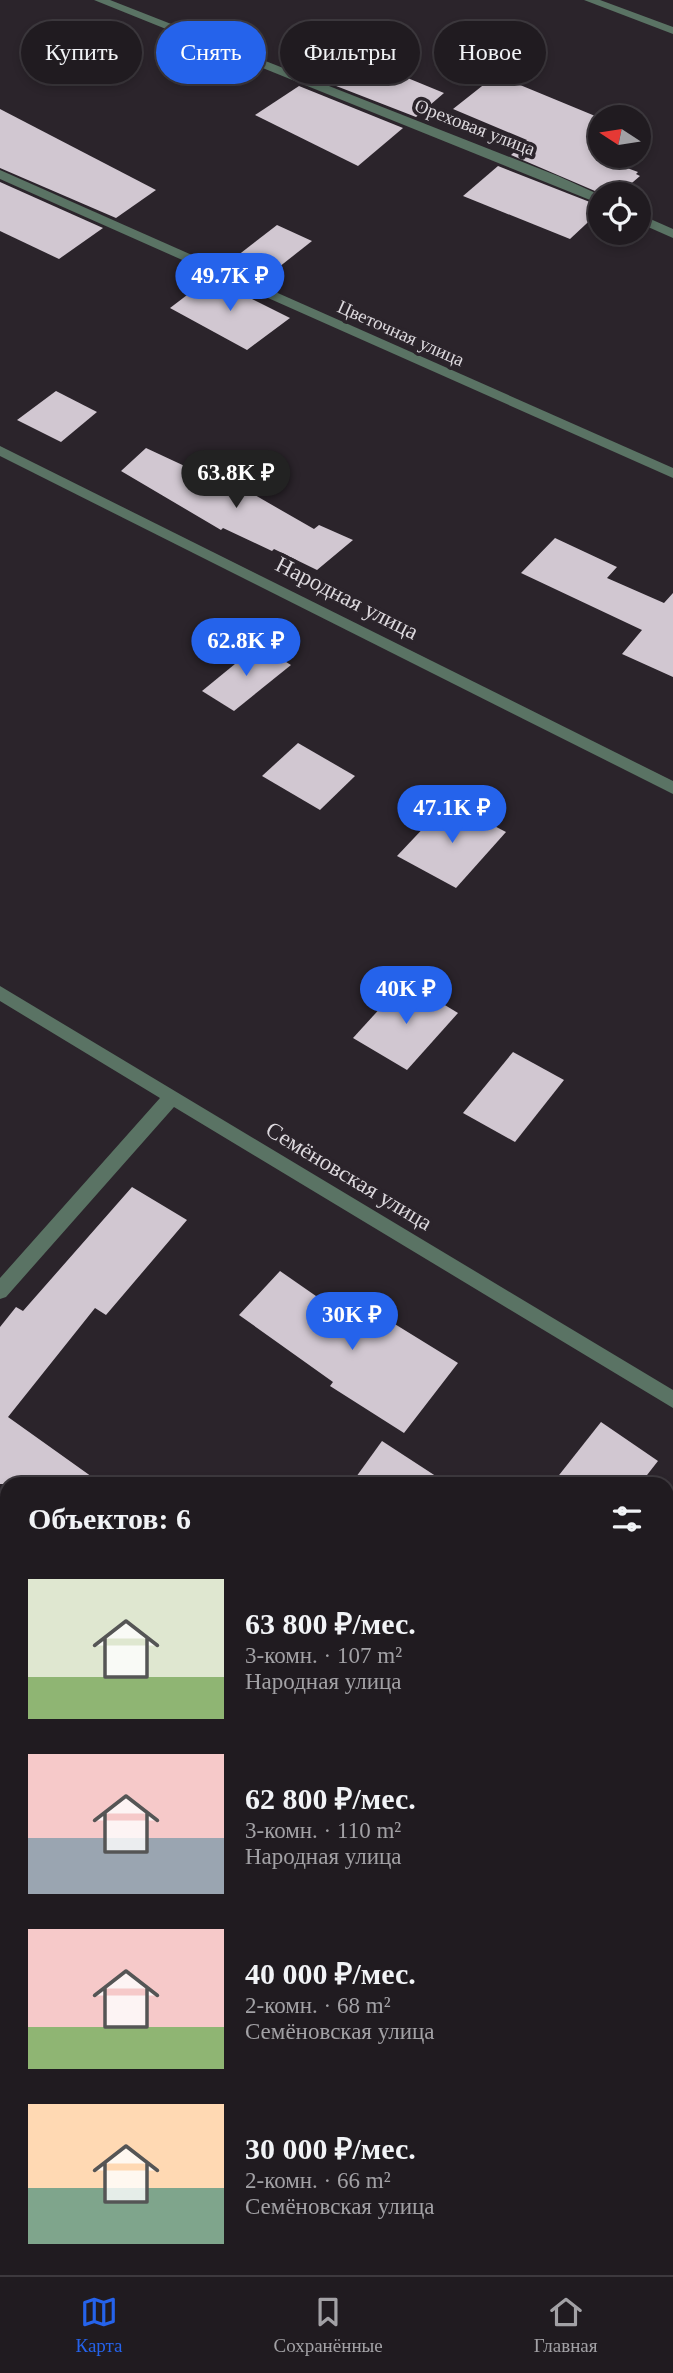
<!DOCTYPE html>
<html lang="ru">
<head>
<meta charset="utf-8">
<style>
	:root { --surface:#201b20; --page:#282429; --text:#f1f3f6; --muted:#a2a1a5; --line:#3d393e; --accent:#2563eb }
	body { margin:0; font-family:Georgia,serif; background:var(--page); color:var(--text); height:100vh; display:flex; flex-direction:column; font-size:26px; white-space:nowrap }
	* { box-sizing:border-box; margin:0 }
	p { font-size:23px; color:var(--muted) }
	.icon { flex:none; width:38px; height:38px; fill:none; stroke:currentColor; stroke-width:2; stroke-linecap:round; stroke-linejoin:round }
	.map { position:relative; flex:1; overflow:hidden }
	.side { position:absolute; left:0px; top:1477px; width:674px; height:798px; display:flex; flex-direction:column; background:var(--surface); border-radius:21px 21px 0 0; box-shadow:0 4px 10px #0003,0 0 0 2px var(--line) }
	.side>* { flex:none }
	.banner { position:absolute; left:21px; top:21px; width:632px; height:63px; display:flex; gap:14px }
	.needle { width:46px; rotate:282deg }
	.tools { position:absolute; left:588px; top:105px; display:grid; gap:14px }
	.tools a { display:grid; place-items:center; width:63px; height:63px; border-radius:50%; background:var(--surface); box-shadow:0 4px 10px #0003,0 0 0 2px var(--line); font-size:35px }
	.price { position:absolute; translate:-50% -60px; padding:0 16px; border-radius:24px; background:var(--accent); color:#fff; font-size:23px; line-height:46px; filter:drop-shadow(0 2px 4px #0008) }
	.price::after { content:''; position:absolute; left:50%; top:42px; width:21px; height:16px; margin-left:-10px; background:inherit; clip-path:polygon(0 0,100% 0,50% 100%) }
	.price.current { background:#222; color:#fff }
	ul { padding:0; list-style:none }
	li { display:flex; align-items:center; gap:21px; height:175px; padding:0 28px }
	li span { display:grid; place-items:center; flex:none; width:196px; height:140px; border-radius:0px; color:#555 }
	li>.icon { margin-inline-start:auto }
	span .icon { width:84px; height:84px; fill:#fffc; stroke-width:1 }
	li b { font-size:30px }
	h2 { display:flex; justify-content:space-between; align-items:center; height:84px; padding:0 28px; font-size:30px }
	.chip { padding:0 24px; border-radius:32px; background:var(--surface); box-shadow:0 4px 10px #0003,0 0 0 2px var(--line); font-size:24px; line-height:63px }
	.chip.current { background:var(--accent); color:#fff }
	.menu { display:flex; justify-content:space-around; align-items:center; height:98px; border-top:2px solid var(--line); background:var(--surface); font-size:19px; color:var(--muted) }
	.menu a { display:grid; justify-items:center; gap:4px }
	.menu .current { color:var(--accent) }
	.map>svg:first-child { display:block }
</style>
</head>
<body>
<div class="map">
<svg width="673" height="2275" viewBox="0 0 673 2275">
	<rect width="100%" height="100%" fill="#2b242b"/>
	<g fill="#d1c7d1">
		<polygon points="339,59 368,71 376,65 444,93 416,117 313,77"/>
		<polygon points="496,75 600,118 600,158 638,172 636,174 640,176 619,194 602,194 511,155 527,140 453,109"/>
		<polygon points="299,86 403,128 358,166 255,115"/>
		<polygon points="0,109 156,190 116,218 0,168"/>
		<polygon points="498,166 600,206 600,211 570,239 463,196"/>
		<polygon points="0,182 103,228 59,259 0,231"/>
		<polygon points="277,225 312,241 260,282 224,266"/>
		<polygon points="212,276 248,292 244,295 290,318 247,350 170,308"/>
		<polygon points="56,391 97,412 61,442 17,420"/>
		<polygon points="146,448 219,482 225,478 314,529 319,525 353,540 317,570 274,549 272,551 223,528 221,530 121,471"/>
		<polygon points="555,538 617,567 607,578 664,603 673,593 673,677 622,654 642,630 521,573"/>
		<polygon points="258,645 291,665 234,711 202,691"/>
		<polygon points="298,743 355,776 320,810 262,776"/>
		<polygon points="448,802 506,832 456,888 397,856"/>
		<polygon points="405,981 458,1013 407,1070 353,1038"/>
		<polygon points="513,1052 564,1080 515,1142 463,1113"/>
		<polygon points="132,1187 187,1220 106,1315 95,1308 8,1417 102,1484 0,1484 0,1327 16,1307 23,1311"/>
		<polygon points="280,1271 372,1335 385,1318 458,1363 404,1433 330,1386 333,1382 239,1315"/>
		<polygon points="601,1422 658,1461 640,1484 552,1484"/>
		<polygon points="382,1441 448,1484 351,1484"/>
	</g>
	<g fill="none" stroke-linecap="round" stroke-linejoin="round">
		<g fill="#5a7364" fill-rule="evenodd">
			<polygon points="94,0 110,0 558,176 600,195 600,204"/>
			<polygon points="584,0 600,0 673,27 673,34"/>
			<polygon points="0,170 673,468 673,478 0,179"/>
			<polygon points="639,214 673,229 673,238 639,223"/>
			<polygon points="0,446 673,781 673,794 0,456"/>
			<polygon points="0,986 673,1390 673,1408 174,1107 6,1297 0,1299 0,1278 160,1098 0,1001"/>
			<polygon points="673,1504 673,1529 667,1531 667,1506"/>
			<polygon points="133,2268 159,2268 156,2275 130,2275"/>
		</g>
	</g>
	<g text-anchor="middle" dominant-baseline="central" stroke-width="7" stroke-linejoin="round" paint-order="stroke">
		<g font-size="19" fill="#dcd8dd" stroke="#2b242b">
			<text transform="translate(475 127) rotate(21)">Ореховая улица</text>
			<text transform="translate(401 333) rotate(24)">Цветочная улица</text>
		</g>
		<g font-size="23" fill="#dcd8dd" stroke="#2b242b">
			<text transform="translate(347 598) rotate(27)">Народная улица</text>
			<text transform="translate(349 1176) rotate(31)">Семёновская улица</text>
		</g>
	</g>
</svg>
<div class="tools">
<a><svg class="needle" viewBox="-14 -14 28 28"><path d="M0-13l5 13h-10z" fill="#e53935"/><path d="M0 13l5-13h-10z" fill="#a2a1a5"/></svg></a>
<a><svg class="icon" aria-label="locate" viewBox="0 0 24 24"><circle cx="12" cy="12" r="6"/><path d="M12 2v4M12 18v4M2 12h4M18 12h4"/></svg></a>
</div>
<b class="price" style="left:230px;top:313px">49.7K ₽</b>
<b class="price current" style="left:236px;top:510px">63.8K ₽</b>
<b class="price" style="left:246px;top:678px">62.8K ₽</b>
<b class="price" style="left:452px;top:845px">47.1K ₽</b>
<b class="price" style="left:406px;top:1026px">40K ₽</b>
<b class="price" style="left:352px;top:1352px">30K ₽</b>
<div class="banner">
<a class="chip">Купить</a>
<a class="chip current">Снять</a>
<a class="chip">Фильтры</a>
<a class="chip">Новое</a>
</div>
<section class="side">
<h2>Объектов: 6<svg class="icon" aria-label="filters" viewBox="0 0 24 24"><path d="M4 7h16M4 17h16"/><circle cx="9" cy="7" r="2"/><circle cx="15" cy="17" r="2"/></svg></h2>
<ul>
<li><span style="background:linear-gradient(#dfe7d0 70%,#8fb573 0)"><svg class="icon" aria-label="home" viewBox="0 0 24 24"><path d="M3 11l9-7 9 7M6 9v11h12V9"/></svg></span><div><b>63 800 ₽/мес.</b><p>3-комн. · 107 m²</p><p>Народная улица</p></div></li>
<li><span style="background:linear-gradient(#f6c9c9 60%,#9aa5b1 0)"><svg class="icon" aria-label="home" viewBox="0 0 24 24"><path d="M3 11l9-7 9 7M6 9v11h12V9"/></svg></span><div><b>62 800 ₽/мес.</b><p>3-комн. · 110 m²</p><p>Народная улица</p></div></li>
<li><span style="background:linear-gradient(#f6c9c9 70%,#8fb573 0)"><svg class="icon" aria-label="home" viewBox="0 0 24 24"><path d="M3 11l9-7 9 7M6 9v11h12V9"/></svg></span><div><b>40 000 ₽/мес.</b><p>2-комн. · 68 m²</p><p>Семёновская улица</p></div></li>
<li><span style="background:linear-gradient(#ffd9b3 60%,#7fa58c 0)"><svg class="icon" aria-label="home" viewBox="0 0 24 24"><path d="M3 11l9-7 9 7M6 9v11h12V9"/></svg></span><div><b>30 000 ₽/мес.</b><p>2-комн. · 66 m²</p><p>Семёновская улица</p></div></li>
</ul>
</section>
</div>
<nav class="menu">
<a class="current"><svg class="icon" aria-label="map" viewBox="0 0 24 24"><path d="M3 6l6-2 6 2 6-2v14l-6 2-6-2-6 2zM9 4v14M15 6v14"/></svg>Карта</a>
<a><svg class="icon" aria-label="saved" viewBox="0 0 24 24"><path d="M7 4h10v16l-5-4-5 4z"/></svg>Сохранённые</a>
<a><svg class="icon" aria-label="home" viewBox="0 0 24 24"><path d="M3 11l9-7 9 7M6 9v11h12V9"/></svg>Главная</a>
</nav>
</body>
</html>
